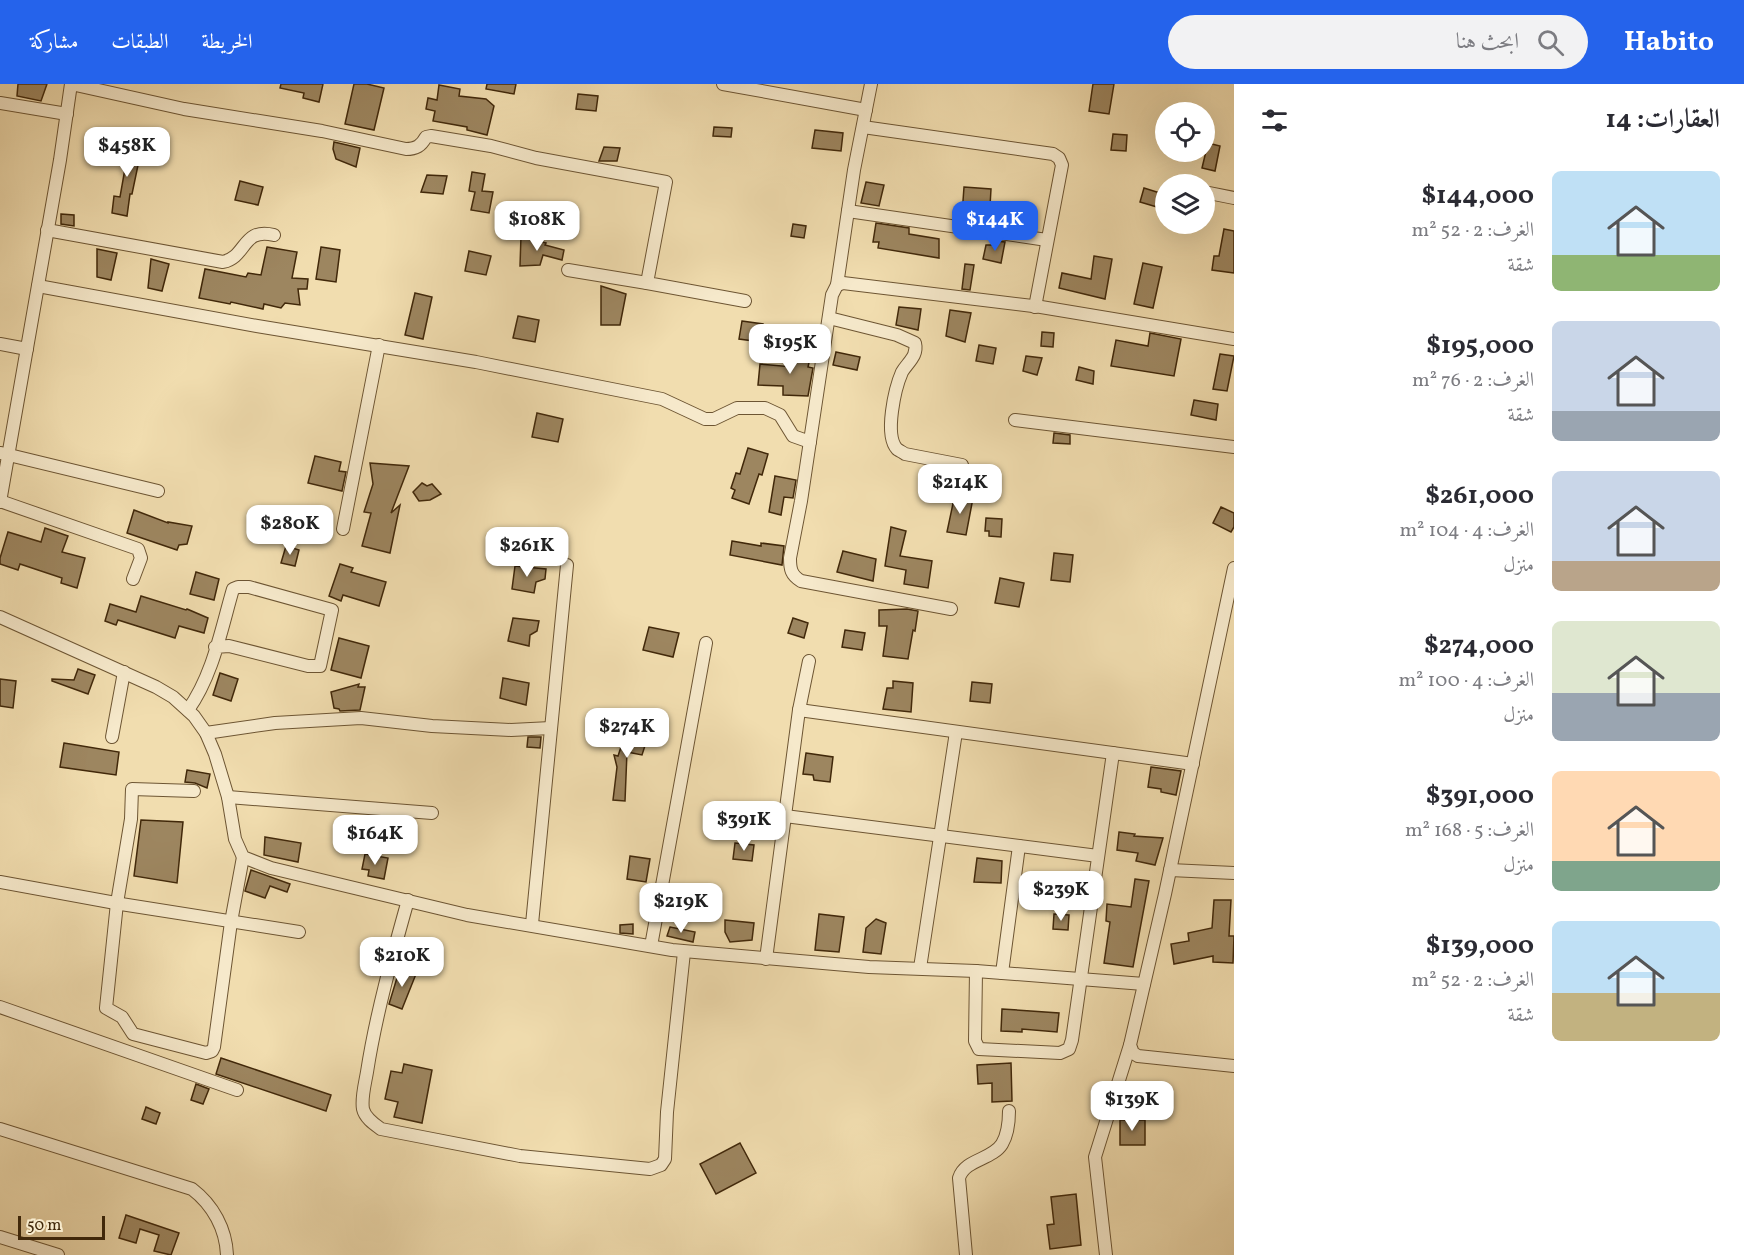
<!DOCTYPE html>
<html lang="ar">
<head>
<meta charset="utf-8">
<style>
	:root { --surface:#fff; --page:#f2f2f3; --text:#2b2b33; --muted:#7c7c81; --accent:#2563eb }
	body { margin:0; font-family:Vollkorn,Amiri,serif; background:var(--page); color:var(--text); direction:rtl; height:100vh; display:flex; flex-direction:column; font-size:22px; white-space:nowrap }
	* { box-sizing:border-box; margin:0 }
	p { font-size:20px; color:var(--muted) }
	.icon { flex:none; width:33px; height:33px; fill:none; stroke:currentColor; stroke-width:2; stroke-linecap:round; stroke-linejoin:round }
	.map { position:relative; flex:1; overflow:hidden; direction:ltr }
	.sheet { display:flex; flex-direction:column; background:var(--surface); width:510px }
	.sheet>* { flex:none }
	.controls { position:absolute; left:1155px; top:18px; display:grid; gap:12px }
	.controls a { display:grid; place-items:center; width:60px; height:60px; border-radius:50%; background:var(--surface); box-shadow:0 6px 24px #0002; font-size:30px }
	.scale { position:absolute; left:18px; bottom:15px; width:87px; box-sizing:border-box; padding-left:6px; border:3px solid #41280a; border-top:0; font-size:16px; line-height:21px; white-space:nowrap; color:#41280a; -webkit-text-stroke:4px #f6e9cb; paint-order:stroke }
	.price { position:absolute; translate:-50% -51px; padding:0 14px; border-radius:12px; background:#fff; color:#222; font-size:20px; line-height:39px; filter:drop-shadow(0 2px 3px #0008) }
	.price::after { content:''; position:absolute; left:50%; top:36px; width:18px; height:14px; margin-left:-9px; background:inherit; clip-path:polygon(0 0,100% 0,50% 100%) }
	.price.on { background:var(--accent); color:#fff }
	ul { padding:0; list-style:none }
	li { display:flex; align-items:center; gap:18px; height:150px; padding:0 24px }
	li span { display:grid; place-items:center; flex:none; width:168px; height:120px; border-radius:9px; color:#555 }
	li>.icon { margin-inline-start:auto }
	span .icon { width:72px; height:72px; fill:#fffc; stroke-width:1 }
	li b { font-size:26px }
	h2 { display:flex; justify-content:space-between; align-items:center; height:72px; padding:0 24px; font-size:26px }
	header { display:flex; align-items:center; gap:36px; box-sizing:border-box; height:84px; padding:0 30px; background:var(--accent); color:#fff }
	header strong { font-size:28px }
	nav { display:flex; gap:33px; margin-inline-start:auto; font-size:21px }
	.search { width:420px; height:54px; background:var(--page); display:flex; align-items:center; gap:15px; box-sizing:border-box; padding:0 21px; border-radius:33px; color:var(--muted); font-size:22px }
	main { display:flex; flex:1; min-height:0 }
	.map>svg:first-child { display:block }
</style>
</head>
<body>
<header>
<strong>Habito</strong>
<div class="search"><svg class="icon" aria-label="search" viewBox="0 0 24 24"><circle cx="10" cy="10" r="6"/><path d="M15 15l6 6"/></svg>ابحث هنا</div>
<nav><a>الخريطة</a><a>الطبقات</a><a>مشاركة</a></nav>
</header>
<main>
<section class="sheet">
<h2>العقارات: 14<svg class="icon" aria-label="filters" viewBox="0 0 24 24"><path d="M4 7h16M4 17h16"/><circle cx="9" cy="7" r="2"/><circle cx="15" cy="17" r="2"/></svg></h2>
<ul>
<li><span style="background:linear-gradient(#bfe0f5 70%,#8fb573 0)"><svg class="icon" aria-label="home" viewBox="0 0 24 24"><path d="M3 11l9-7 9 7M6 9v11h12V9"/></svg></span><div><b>$144,000</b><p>الغرف: 2 · 52 m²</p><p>شقة</p></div></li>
<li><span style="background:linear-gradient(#c9d6e8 75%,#9aa5b1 0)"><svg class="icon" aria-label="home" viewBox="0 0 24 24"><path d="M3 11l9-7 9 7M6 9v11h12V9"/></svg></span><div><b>$195,000</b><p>الغرف: 2 · 76 m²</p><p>شقة</p></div></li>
<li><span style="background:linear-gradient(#c9d6e8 75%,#b9a48a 0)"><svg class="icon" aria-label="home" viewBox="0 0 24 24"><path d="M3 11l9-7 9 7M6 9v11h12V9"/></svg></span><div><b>$261,000</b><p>الغرف: 4 · 104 m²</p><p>منزل</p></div></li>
<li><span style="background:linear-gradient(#dfe7d0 60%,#9aa5b1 0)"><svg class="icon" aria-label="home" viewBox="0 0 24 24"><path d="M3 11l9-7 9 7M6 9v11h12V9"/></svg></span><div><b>$274,000</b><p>الغرف: 4 · 100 m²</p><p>منزل</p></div></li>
<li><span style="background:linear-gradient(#ffd9b3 75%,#7fa58c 0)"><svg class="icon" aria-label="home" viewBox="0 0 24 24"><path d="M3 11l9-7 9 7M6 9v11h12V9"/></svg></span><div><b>$391,000</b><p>الغرف: 5 · 168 m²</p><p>منزل</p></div></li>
<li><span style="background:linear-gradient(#bfe0f5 60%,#c2b280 0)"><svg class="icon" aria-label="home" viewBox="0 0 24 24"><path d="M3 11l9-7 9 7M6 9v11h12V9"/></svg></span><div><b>$139,000</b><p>الغرف: 2 · 52 m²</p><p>شقة</p></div></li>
</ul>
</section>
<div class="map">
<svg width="1234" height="1171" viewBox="0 0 1234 1171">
	<rect width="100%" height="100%" fill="#f1ddaf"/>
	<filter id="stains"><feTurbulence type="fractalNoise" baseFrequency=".00333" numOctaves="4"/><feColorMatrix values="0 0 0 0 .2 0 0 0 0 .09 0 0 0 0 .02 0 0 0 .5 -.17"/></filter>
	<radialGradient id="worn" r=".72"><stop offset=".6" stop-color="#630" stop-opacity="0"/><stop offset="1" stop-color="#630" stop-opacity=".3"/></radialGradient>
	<g fill="#9d8660" stroke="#41280a" stroke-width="1.5">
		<polygon points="18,0 47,0 41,17 17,12"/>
		<polygon points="281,0 323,0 319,18 303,14 304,9 280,4"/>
		<polygon points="354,0 367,0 384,4 374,46 345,40"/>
		<polygon points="487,0 516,0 514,10 486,5"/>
		<polygon points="1093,0 1114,0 1109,30 1089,27"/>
		<polygon points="439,1 460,5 459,12 486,15 494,22 487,51 467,46 467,43 433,37 435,27 426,25 428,14 437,16"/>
		<polygon points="578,10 598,12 596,27 576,25"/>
		<polygon points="714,43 732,44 731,53 713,52"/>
		<polygon points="815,46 843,49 841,67 812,64"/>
		<polygon points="1113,50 1127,51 1126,67 1111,66"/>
		<polygon points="125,58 142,62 132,110 130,110 127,132 112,129 114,112 120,113 126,79 120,78"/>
		<polygon points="334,58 360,64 356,83 336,75 333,65"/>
		<polygon points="1208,59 1220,62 1215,87 1202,84"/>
		<polygon points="604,63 620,64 617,77 599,77"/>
		<polygon points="472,88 485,90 482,107 493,108 489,129 471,126 475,108 469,107"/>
		<polygon points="427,91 447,92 443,110 421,108"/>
		<polygon points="240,97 263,103 258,121 235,116"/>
		<polygon points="866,98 884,101 879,122 861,119"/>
		<polygon points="964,103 991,105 990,122 986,122 985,132 962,131"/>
		<polygon points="1144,104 1160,109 1157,123 1140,118"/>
		<polygon points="535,124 549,130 548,142 531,140"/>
		<polygon points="61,130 74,131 74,142 61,140"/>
		<polygon points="876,139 909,144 909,150 939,155 939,174 878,164 879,158 873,158"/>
		<polygon points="793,140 806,142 804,154 791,152"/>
		<polygon points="1224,145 1234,147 1234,189 1212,186 1214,172 1219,172"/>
		<polygon points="521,152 546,159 545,161 564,166 562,176 543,171 540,181 520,182"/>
		<polygon points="995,157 1005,158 1001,179 983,175 986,161 994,161"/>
		<polygon points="267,163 297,168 292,194 308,195 307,205 298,205 300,221 285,219 281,224 264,220 263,225 231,218 230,220 199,214 205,185 246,193 248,189 261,191"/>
		<polygon points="321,163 340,166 336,198 316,195"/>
		<polygon points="97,165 117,169 111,196 97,193"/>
		<polygon points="469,167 491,172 486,191 465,187"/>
		<polygon points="1094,172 1112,175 1105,215 1059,204 1062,189 1091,195"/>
		<polygon points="151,175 169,180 162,207 148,204"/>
		<polygon points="1143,179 1162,183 1153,224 1134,220"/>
		<polygon points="965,180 974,181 970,206 962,205"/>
		<polygon points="601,202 626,210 620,241 601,241"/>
		<polygon points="415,209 432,213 423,255 405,251"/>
		<polygon points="899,223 921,225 918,246 896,241"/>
		<polygon points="950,226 971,229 965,258 946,252"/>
		<polygon points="518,232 539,236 535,258 513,254"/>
		<polygon points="742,237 763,240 761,258 739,255"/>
		<polygon points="1042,248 1054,249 1053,263 1041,262"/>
		<polygon points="1150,249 1181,255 1174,292 1111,282 1116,256 1148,262"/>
		<polygon points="979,261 996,264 993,280 976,277"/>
		<polygon points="797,262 812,265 808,283 813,284 808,312 783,311 783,302 758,301 760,280 793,283"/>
		<polygon points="836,268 860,273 857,286 833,281"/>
		<polygon points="1220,270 1234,272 1227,307 1213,305"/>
		<polygon points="1026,272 1042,274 1037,291 1023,287"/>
		<polygon points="1079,283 1094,287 1093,300 1076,296"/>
		<polygon points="1194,316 1218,320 1216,336 1191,331"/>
		<polygon points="537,329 563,335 558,358 532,353"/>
		<polygon points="1054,349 1070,351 1070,360 1053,359"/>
		<polygon points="748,364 768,370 762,391 759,390 749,420 732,414 735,406 731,404 736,389 740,390"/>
		<polygon points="315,372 341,378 339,387 346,388 342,407 308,399"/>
		<polygon points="370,379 409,382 391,429 400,421 390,469 362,462 371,429 364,428 373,400"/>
		<polygon points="775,392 796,396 793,414 784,413 781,431 769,428"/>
		<polygon points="422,399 427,402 432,400 441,410 430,416 419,417 413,408"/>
		<polygon points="955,410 973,414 966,451 947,448"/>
		<polygon points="1221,423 1234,429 1234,443 1231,448 1213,439"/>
		<polygon points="134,426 168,439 168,438 192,442 187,460 179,461 177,466 127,449"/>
		<polygon points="986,434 1002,435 1001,453 989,452 989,447 985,447"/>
		<polygon points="891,443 906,447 900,472 932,477 928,504 904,500 906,486 885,482"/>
		<polygon points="45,444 68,452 62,468 85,474 77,504 61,499 62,494 20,480 18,486 0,480 0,474 8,448 41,458"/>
		<polygon points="732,457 761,462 761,459 784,462 782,481 730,471"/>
		<polygon points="286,462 299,466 295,482 281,479"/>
		<polygon points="843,467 876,475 873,497 837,488"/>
		<polygon points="1054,469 1073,471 1070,498 1051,496"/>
		<polygon points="340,480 353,484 351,488 386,498 379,522 343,511 341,517 329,512"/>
		<polygon points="515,482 546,485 545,495 536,498 534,509 512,505"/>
		<polygon points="196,488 219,495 214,516 190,510"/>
		<polygon points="1000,494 1024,499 1019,523 995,519"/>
		<polygon points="141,512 186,526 187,525 208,534 204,549 179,542 175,554 118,536 116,541 105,537 110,520 136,528"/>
		<polygon points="879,526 907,525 918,527 915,547 913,546 908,575 883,572 887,542 879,542"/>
		<polygon points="513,534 539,537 537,547 530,551 529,562 508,557"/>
		<polygon points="793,534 808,539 804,554 788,549"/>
		<polygon points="649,543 679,549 673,573 643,566"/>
		<polygon points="845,546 865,549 862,566 842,563"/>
		<polygon points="339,554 369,562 361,594 331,586"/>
		<polygon points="78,585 95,591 88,610 52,597 52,595 74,596"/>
		<polygon points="220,589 238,595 231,617 213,611"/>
		<polygon points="503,594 529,599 526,621 500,614"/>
		<polygon points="0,595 16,597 13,624 0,622"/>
		<polygon points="893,597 913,599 911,628 883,625 887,604 893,604"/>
		<polygon points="972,598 992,600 990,619 970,617"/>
		<polygon points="359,600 358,603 365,603 360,626 340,627 339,625 334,624 331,608"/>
		<polygon points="627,645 649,649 642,671 627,668 625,717 613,716 617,683 614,671 618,672"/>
		<polygon points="528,653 541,653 540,664 527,663"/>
		<polygon points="64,659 119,668 116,691 60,683"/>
		<polygon points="806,669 833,673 830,698 814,696 813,691 803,690"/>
		<polygon points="1151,683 1181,687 1176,711 1161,708 1161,705 1148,703"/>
		<polygon points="187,686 210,690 207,704 195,699 185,698"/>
		<polygon points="141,736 183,738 177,799 134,792"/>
		<polygon points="1119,748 1135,750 1134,752 1163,754 1155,781 1136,777 1138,769 1117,766"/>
		<polygon points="265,753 301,759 298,778 264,771"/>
		<polygon points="735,759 754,761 752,777 733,775"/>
		<polygon points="365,770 388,774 384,795 368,792 369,786 362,785"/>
		<polygon points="630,772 650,775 646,798 627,795"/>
		<polygon points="977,774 1002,777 1001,799 974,798"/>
		<polygon points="251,786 290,800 287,808 270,802 265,814 245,807"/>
		<polygon points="1084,791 1081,811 1063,809 1062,792"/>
		<polygon points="1135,795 1149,797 1133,883 1104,879 1110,838 1106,837 1107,820 1131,823"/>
		<polygon points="1214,816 1231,816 1229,852 1234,852 1233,879 1213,878 1213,872 1174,880 1171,860 1189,857 1188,849 1212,844"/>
		<polygon points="819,830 844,833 839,868 815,866"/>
		<polygon points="1054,830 1069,831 1068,846 1053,845"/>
		<polygon points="876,835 886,839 881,870 863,868 866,844"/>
		<polygon points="725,836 754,839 752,856 730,858 725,848"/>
		<polygon points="633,840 633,850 620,849 620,841"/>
		<polygon points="670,843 695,848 693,858 667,852"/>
		<polygon points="400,884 416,890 402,925 389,920"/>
		<polygon points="1002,925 1059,929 1057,948 1022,945 1022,948 1001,947"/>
		<polygon points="221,974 331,1011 326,1027 216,990"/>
		<polygon points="1011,979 1012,1017 992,1018 992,999 978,1000 977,981"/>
		<polygon points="404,980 432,986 422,1039 394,1033 398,1018 385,1015 391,987 402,989"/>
		<polygon points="196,1000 209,1005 203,1020 191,1016"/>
		<polygon points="146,1023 160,1029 156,1040 142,1035"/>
		<rect x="1120" y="1036" width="25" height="25"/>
		<polygon points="740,1059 756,1089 716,1110 700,1080"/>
		<polygon points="1076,1110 1081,1161 1050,1165 1047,1141 1054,1140 1051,1113"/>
		<polygon points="126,1131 179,1149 171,1171 154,1167 159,1151 140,1145 136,1159 119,1154"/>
	</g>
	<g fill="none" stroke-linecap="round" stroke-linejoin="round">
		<g stroke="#6d5533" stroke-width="14">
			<g id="minor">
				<path d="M71,0L184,25L322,47L406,65C416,65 421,62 426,53L431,52L491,62L536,74L666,98L647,199L745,217"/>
				<polyline points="723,0 866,26"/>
				<path d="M871,0L854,86L837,201L832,211L801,417L790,474C790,485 791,491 801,497L951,525"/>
				<polyline points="0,19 67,30"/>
				<polyline points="863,43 1053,70 1059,74 1062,81 1035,223"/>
				<polyline points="1204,108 1234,114"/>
				<polyline points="848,127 1047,156"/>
				<path d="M47,146L223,178C247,173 242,143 274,151"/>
				<polyline points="568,186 647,199"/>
				<polyline points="837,201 843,199 1041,223 1234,255"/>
				<polyline points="38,202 257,242 476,278 662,315 705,335 714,335 737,324 765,324 780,331 793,352 810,358"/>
				<path d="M829,234L897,251L915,259C918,272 908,278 902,288C895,304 884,351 897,365C898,366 904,369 905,370L962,381"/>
				<polyline points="0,260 27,265"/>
				<polyline points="1015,336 1234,363"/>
				<polyline points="1,369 158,407"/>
				<polyline points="0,417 138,465 141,474 133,495"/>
				<polyline points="0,418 60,76 71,0"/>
				<polyline points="343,445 379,261"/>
				<polyline points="1234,484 1165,810 1130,961 1133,969 1138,972 1234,982"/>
				<polyline points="0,533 156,603 173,613 194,632 206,649 215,670 228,713 235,755 243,773 271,784 467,831 672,866 869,883 976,887 1144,900"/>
				<path d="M188,626C213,591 221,546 233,505L238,503H249L332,526L320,582H308L229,562L215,563"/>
				<polyline points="799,626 1193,680"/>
				<polyline points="206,649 275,639 361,634 432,642 511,646 551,644"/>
				<polyline points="112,653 124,588"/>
				<polyline points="194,707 132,705 131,735 117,819 106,924 122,933 133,950 206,969 212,967 214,963 231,838 243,773"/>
				<polyline points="228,713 432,729"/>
				<polyline points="785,732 1098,772"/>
				<polyline points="1170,786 1234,789"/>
				<polyline points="0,798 121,820 299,848"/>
				<path d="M408,816C392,873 376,930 367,988C365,1000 361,1014 363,1025C365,1034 374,1040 381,1045L520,1072L650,1085L661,1081L665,1075L667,1028L684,868"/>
				<polyline points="532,840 567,481"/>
				<polyline points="651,862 706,559"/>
				<polyline points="766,875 799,626 809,577"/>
				<polyline points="920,884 956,648"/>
				<polyline points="976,887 975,957 979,965 1060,969 1069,965 1072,956 1113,669"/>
				<polyline points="1002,889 1019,762"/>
				<polyline points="0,923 237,1006"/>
				<path d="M0,1045L192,1105C213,1121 226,1145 227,1171"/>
				<polyline points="0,1153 58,1171"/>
				<path d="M966,1171L959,1094C965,1075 992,1076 1002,1060C1008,1050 1009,1038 1009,1027"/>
				<polyline points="1106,1171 1095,1073 1130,961"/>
			</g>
		</g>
		<use href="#minor" stroke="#f6e9cb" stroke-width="12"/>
	</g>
	<rect width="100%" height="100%" filter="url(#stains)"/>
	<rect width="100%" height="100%" fill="url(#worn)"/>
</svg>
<div class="controls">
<a><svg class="icon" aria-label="locate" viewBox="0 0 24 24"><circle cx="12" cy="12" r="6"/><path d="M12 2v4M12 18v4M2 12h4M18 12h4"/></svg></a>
<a><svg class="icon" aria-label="layers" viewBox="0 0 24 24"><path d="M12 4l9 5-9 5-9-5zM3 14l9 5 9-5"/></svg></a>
</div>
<div class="scale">50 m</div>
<b class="price" style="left:127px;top:94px">$458K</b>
<b class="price" style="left:537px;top:168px">$108K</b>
<b class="price on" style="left:995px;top:168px">$144K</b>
<b class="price" style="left:790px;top:291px">$195K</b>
<b class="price" style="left:960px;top:431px">$214K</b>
<b class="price" style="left:290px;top:472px">$280K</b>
<b class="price" style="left:527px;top:494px">$261K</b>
<b class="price" style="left:627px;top:675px">$274K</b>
<b class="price" style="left:744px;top:768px">$391K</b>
<b class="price" style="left:375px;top:782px">$164K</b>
<b class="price" style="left:1061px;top:838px">$239K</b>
<b class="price" style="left:681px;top:850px">$219K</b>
<b class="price" style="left:402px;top:904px">$210K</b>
<b class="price" style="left:1132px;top:1048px">$139K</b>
</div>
</main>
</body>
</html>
